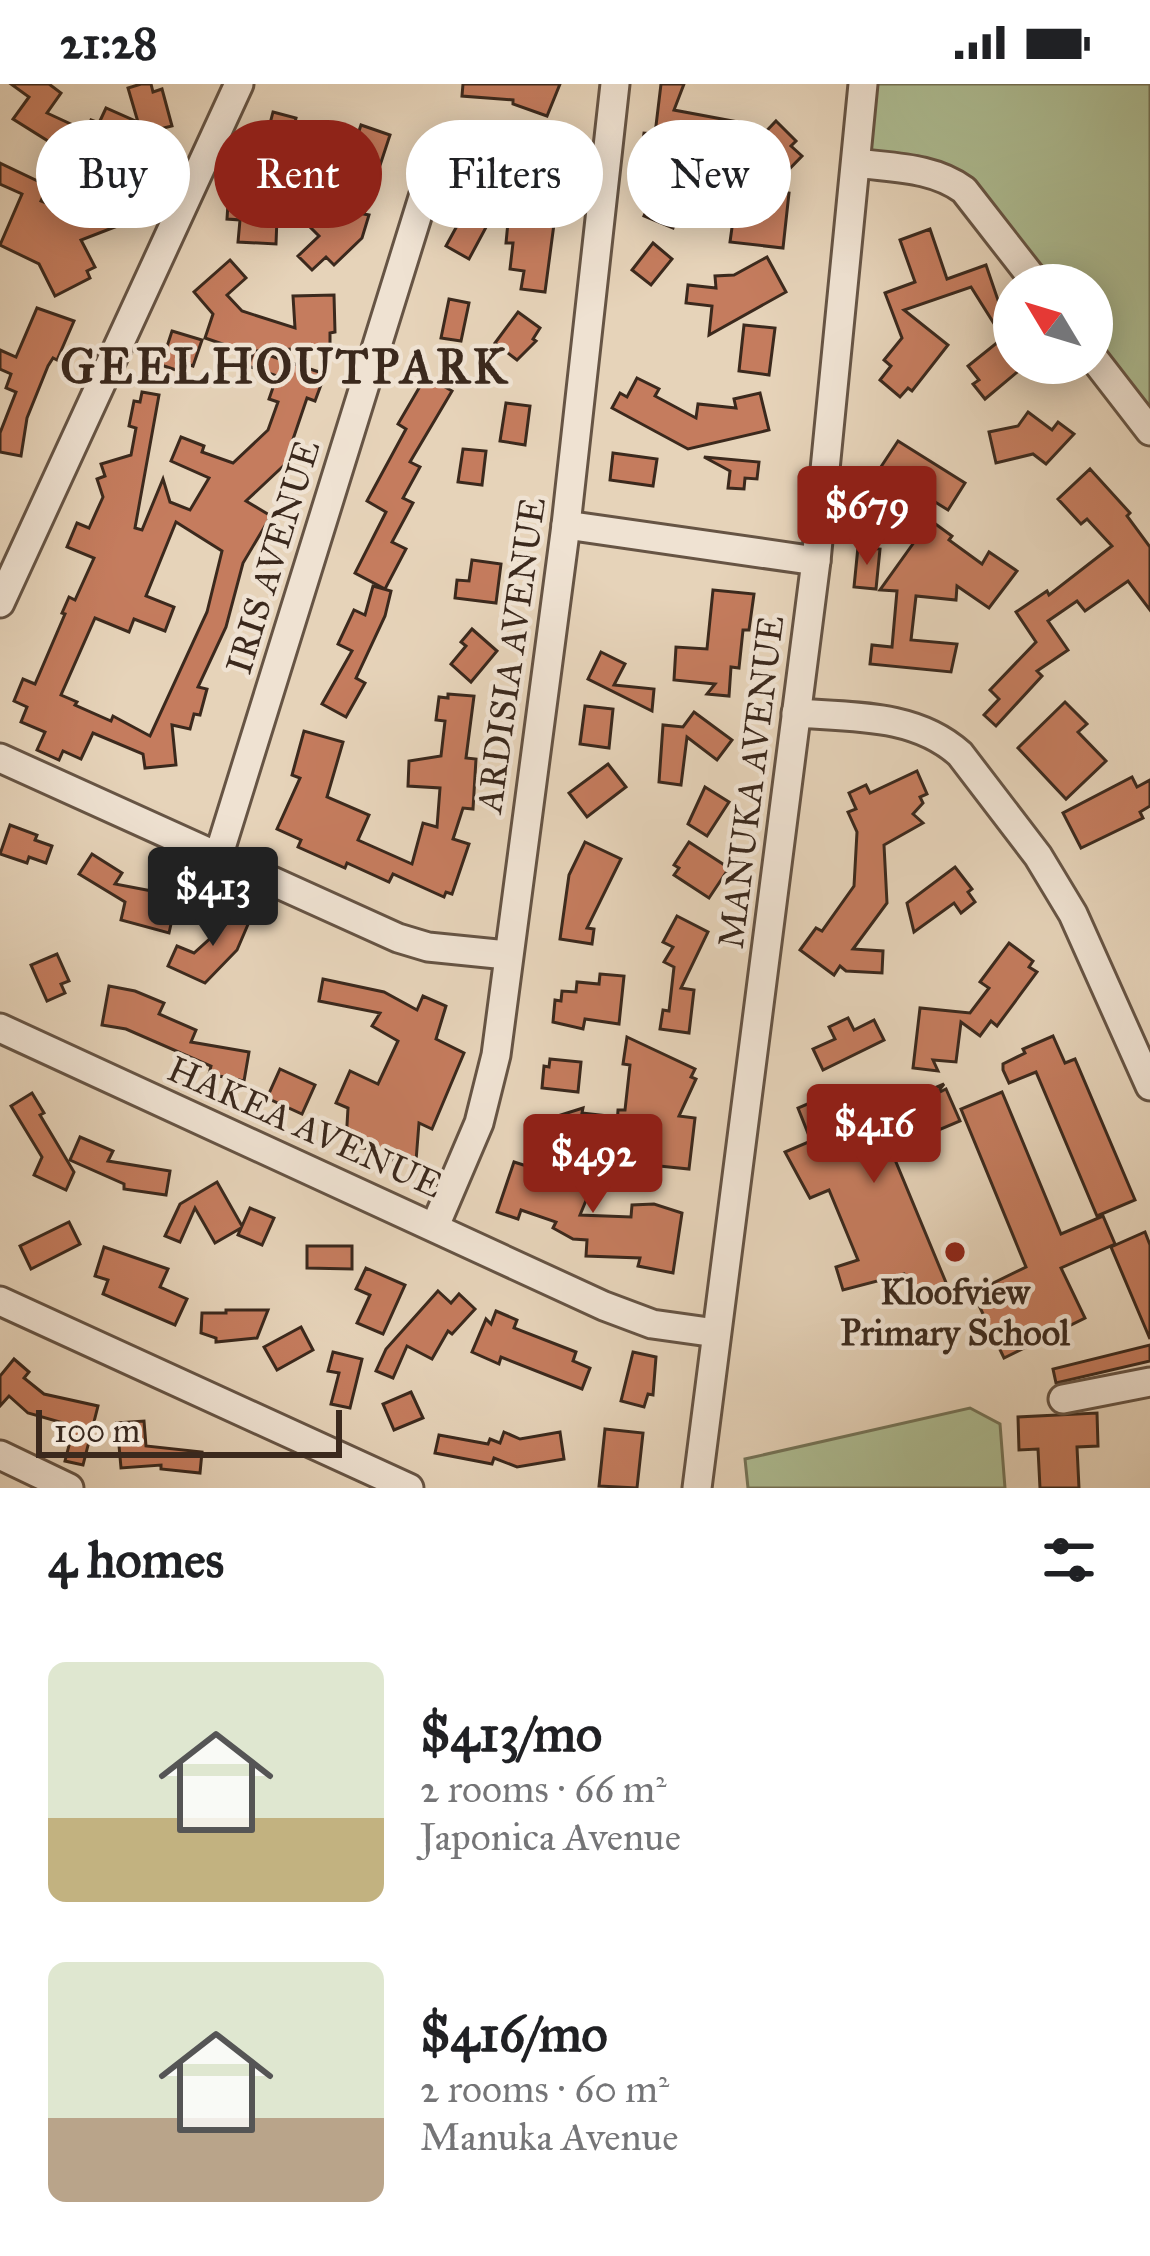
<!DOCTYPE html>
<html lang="en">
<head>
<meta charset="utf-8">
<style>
	:root { --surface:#fff; --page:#f6f6f6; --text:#202124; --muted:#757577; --accent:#8f2418 }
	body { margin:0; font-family:"IM FELL Great Primer",serif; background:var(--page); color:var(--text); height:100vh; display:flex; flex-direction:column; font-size:45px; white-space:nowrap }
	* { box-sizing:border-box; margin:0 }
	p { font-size:39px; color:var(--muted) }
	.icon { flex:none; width:66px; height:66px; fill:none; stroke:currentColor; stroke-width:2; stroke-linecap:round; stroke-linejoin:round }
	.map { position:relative; height:1404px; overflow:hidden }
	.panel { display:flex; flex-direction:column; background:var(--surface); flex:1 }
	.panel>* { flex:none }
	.top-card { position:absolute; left:36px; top:36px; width:1080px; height:108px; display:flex; gap:24px }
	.needle { width:78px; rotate:308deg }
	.fabs { position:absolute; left:993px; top:180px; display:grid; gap:24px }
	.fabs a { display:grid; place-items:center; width:120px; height:120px; border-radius:50%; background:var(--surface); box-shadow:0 6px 30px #0003; font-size:60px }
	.scale { position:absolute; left:36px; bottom:30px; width:306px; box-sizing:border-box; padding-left:12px; border:6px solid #3b291d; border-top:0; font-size:33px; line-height:42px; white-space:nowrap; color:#3b291d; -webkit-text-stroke:9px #efe2d2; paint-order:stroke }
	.price { position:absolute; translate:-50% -102px; padding:0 27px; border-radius:12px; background:var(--accent); color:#fff; font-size:39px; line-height:78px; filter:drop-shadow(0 3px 6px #0008) }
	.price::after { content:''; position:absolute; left:50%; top:72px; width:36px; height:27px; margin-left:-18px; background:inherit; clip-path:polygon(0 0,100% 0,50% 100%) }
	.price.current { background:#222; color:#fff }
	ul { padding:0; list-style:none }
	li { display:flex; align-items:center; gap:36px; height:300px; padding:0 48px }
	li span { display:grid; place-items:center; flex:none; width:336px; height:240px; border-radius:18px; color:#555 }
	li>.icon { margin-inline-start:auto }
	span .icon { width:144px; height:144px; fill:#fffc; stroke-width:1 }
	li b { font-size:51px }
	h2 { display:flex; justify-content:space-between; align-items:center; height:144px; padding:0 48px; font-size:51px }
	.chip { padding:0 42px; border-radius:54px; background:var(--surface); box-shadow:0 6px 30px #0003; font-size:42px; line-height:108px }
	.chip.current { background:var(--accent); color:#fff }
	.status { display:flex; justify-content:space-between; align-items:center; height:84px; padding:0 60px; background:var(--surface); direction:ltr }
	.status svg { height:33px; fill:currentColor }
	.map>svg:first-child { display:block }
</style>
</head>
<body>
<div class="status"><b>21:28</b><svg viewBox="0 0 49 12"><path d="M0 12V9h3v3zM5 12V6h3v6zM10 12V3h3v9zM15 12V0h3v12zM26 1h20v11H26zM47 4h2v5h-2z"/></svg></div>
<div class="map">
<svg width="1150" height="1404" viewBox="0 0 1150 1404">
	<rect width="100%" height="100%" fill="#e6d3b9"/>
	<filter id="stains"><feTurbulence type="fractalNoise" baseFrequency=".00167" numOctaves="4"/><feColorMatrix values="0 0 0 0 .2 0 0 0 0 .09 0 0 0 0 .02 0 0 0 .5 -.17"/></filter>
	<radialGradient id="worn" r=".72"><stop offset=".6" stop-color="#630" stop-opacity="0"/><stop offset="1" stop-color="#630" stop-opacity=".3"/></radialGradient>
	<g fill="#aebe94" stroke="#747458" stroke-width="3">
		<polygon points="863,0 1150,0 1150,335 1092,259 1092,201 1048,201 962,89 856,79"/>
		<polygon points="970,1324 1000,1340 1005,1404 748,1404 745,1375"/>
	</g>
	<g fill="#c57c5e" stroke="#3b291d" stroke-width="3" fill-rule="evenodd">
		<polygon points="11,0 49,0 61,9 47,29 75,42 64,67 13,35 29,13"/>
		<polygon points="141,0 151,0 153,8 162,5 172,42 147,48 134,79 149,85 134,117 93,93 105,68 82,57 91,36 99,39 106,24 138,38 128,4"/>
		<polygon points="463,0 560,0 547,32 513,20 513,16 462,12"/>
		<polygon points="661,0 684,0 674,26 738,38 731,90 691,87 673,144 644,132 663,88 665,67 642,64 644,49 655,50"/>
		<polygon points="273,28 296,34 288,65 265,59"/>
		<polygon points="776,37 796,57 791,62 802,72 768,107 789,109 783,164 730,158 734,129 747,130 751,94 736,93 752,62"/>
		<polygon points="361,41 390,51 364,130 369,131 362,154 334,181 326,173 312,186 298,172 319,152 305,138 322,86 344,93"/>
		<polygon points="0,79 48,102 41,117 70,129 114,118 120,141 81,156 95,183 87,187 90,194 55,212 39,180 0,161 22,110 0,100"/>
		<polygon points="229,104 278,108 276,160 238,158 240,136 227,135"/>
		<polygon points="521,123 546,126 545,139 554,140 545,208 521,205 524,187 510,185 513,159 506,159 508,138 520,139"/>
		<polygon points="476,127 491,134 469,175 446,162 464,129 473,134"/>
		<polygon points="930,145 947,195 986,181 1001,225 1014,216 1014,279 1028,279 985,315 973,300 979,296 968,282 1003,254 971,203 904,226 948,261 912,307 908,304 900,313 880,296 891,282 884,276 902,254 885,209 915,198 900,156"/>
		<polygon points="653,159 672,175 651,201 632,186"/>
		<polygon points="767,173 786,208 709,251 712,222 686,219 688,201 716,204 715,192 734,191"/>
		<path d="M230,176L246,194L227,211L242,227L295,244L293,212L334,211L335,248L330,249V263L256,267L325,290L315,317L307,314L290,364L296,370L246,417L271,432L243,479L226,543L198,603L207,605L200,631L194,630L190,645L172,641L176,681L145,684L143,670L93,649L81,675L63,667L59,676L37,666L45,648L21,638L27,623L14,617L23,595L35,600L65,530L62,529L69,513L75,516L94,474L67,463L77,439L89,444L103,413L97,395L105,392L101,380L131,371L136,344L129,342L134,317L140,318L142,308L159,311L135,444L142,446L163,395L170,418L190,426L209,394L171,377L181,353L204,362L202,368L233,379L268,346L278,318L269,315L277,292L248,282L254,267H243L205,254L213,230L194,208ZM176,438L222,467L207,528L150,652L113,632L111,637L75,621L77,618L61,611L95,534L129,548L134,535L165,547L174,523L146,512Z"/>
		<polygon points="449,215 469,219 461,257 441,254"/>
		<polygon points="37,224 74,237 57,276 53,274 48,282 27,334 21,372 0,368 0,349 16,308 6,304 11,290 0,285 0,266 16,273"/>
		<polygon points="518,228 540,244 533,255 536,257 517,276 495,259"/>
		<polygon points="744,241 775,244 769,291 739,287"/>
		<polygon points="172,247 202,256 193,282 184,279 182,288 161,281"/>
		<polygon points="426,292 452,307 410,378 420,383 403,414 413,419 392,458 406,465 385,505 355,489 386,428 367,417 406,345 398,340"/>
		<polygon points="637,294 659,305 655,312 696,334 698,320 736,324 734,315 760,309 769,346 688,365 612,324 620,309 627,313"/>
		<polygon points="506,319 530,322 525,361 500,357"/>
		<polygon points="1028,328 1052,346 1058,338 1074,350 1046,380 1033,370 996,379 989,348 1018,342"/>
		<polygon points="898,357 965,399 948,426 903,398 891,415 869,401"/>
		<polygon points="463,365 486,367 482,401 458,398"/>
		<polygon points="613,369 657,375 653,402 610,396"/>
		<polygon points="704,373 759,378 757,395 745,394 744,405 728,404 730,387"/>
		<polygon points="1090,385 1130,429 1127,432 1150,463 1150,526 1128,497 1085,527 1077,517 1048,537 1068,566 1037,587 1042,592 996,642 984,631 999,615 990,606 1036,558 1016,528 1047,507 1049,511 1112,462 1087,435 1081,440 1058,415"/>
		<polygon points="930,436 952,452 949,456 982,480 989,468 1017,487 989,524 957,502 956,516 916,512 911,556 957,560 951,588 870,580 872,561 892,563 897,507 880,506"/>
		<polygon points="858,463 880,465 876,505 854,503"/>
		<polygon points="472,476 501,480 496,519 455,514 457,496 469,497"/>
		<polygon points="373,502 391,507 385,532 356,594 365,599 346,633 322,620 352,567 338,560 354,526 365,531"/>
		<polygon points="713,506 754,510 749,546 743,546 739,584 731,583 729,612 707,610 715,600 674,596 676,563 707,565"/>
		<polygon points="472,545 497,567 471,598 451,580 466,562 461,558"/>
		<polygon points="601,568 625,580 614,601 654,605 652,627 588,595"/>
		<polygon points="448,610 474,612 466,674 476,675 473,725 463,724 453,755 469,760 452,810 446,808 444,813 393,790 389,798 347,779 345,784 298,763 301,756 277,745 300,694 292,691 304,647 343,658 327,713 369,731 358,756 412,780 423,739 437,743 440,704 408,702 409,677 441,672 445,637 436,636 439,613 448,614"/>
		<polygon points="1065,618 1087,640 1078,648 1106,677 1066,715 1018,664"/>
		<polygon points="585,622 613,625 609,664 580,660"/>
		<polygon points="694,628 732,656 717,676 687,653 681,701 659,698 663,641 683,643"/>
		<polygon points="608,680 626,703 587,733 569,709"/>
		<polygon points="917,687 927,710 920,713 923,719 913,730 923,739 884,761 887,819 853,865 883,867 882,889 846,887 840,882 834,891 800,866 816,844 822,847 854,802 857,748 848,728 856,725 849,709 866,701 870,709"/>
		<polygon points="1132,693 1137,703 1150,696 1150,722 1140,728 1143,734 1081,764 1063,729"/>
		<polygon points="705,703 729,718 707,752 688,740"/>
		<polygon points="10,741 37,751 35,756 52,762 46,779 29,773 27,779 0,770"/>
		<polygon points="585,758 621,775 587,844 594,845 592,860 560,855 569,791"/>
		<polygon points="689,758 729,784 709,814 674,791 679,784 674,781"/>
		<polygon points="92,770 122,789 115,800 157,808 156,814 176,818 169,849 121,836 125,818 79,790"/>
		<polygon points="955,783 972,805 968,808 975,818 961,829 954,819 914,848 907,819"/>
		<polygon points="233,823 252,831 237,866 205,899 168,882 177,862 194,869 226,840"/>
		<polygon points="677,832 708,848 681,904 694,906 689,949 660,945 663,926 669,927 674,883 664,878 673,863 663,858"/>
		<polygon points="1009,859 1033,877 1029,883 1037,888 997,942 991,937 980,952 961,938 956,978 933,976 938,987 913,984 920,924 970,929 989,904 980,898"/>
		<polygon points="57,870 69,897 61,900 65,909 47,917 31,881"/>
		<polygon points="600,890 624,892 619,940 585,935 583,945 553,938 555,916 561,917 562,907 576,908 577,898 599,900"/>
		<polygon points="323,895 384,908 417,926 423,912 446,922 436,955 464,969 432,1045 419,1039 416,1077 392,1076 392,1066 361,1064 361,1059 346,1058 348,1024 336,1019 350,987 378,1000 398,957 372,942 380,929 319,917"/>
		<polygon points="109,902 135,907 164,919 159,930 196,946 191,958 249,968 244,997 209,990 211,982 126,945 102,941"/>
		<polygon points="848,934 854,946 874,936 884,956 823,986 813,965 835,955 829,943"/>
		<polygon points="1053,952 1065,979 1075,975 1135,1116 1097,1132 1036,988 1009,999 1003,986 1003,980 1025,969 1023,965"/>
		<polygon points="627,953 695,985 691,993 696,995 679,1032 695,1034 689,1085 649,1081 653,1046 617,1042 618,1026 625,1026 630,981 623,980"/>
		<polygon points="550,975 581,978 578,1008 542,1004 544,982 549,983"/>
		<polygon points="280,985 315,1001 302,1030 267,1014"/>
		<polygon points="944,1000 936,1010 946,1005 960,1037 891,1066 947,1201 914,1214 904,1190 843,1206 836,1183 858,1176 829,1106 810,1114 785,1068 811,1057 798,1024 826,1012 839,1045"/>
		<polygon points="1002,1008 1061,1150 1103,1132 1115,1160 1061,1184 1085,1234 1004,1274 973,1209 1026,1183 961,1025"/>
		<polygon points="32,1009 44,1029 40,1031 74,1088 66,1106 34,1091 42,1073 11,1022"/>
		<polygon points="583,1024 582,1029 609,1032 605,1061 554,1056 548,1035"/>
		<polygon points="80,1053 113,1067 108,1077 170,1087 166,1111 124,1105 124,1100 70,1076"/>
		<polygon points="535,1073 594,1097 580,1131 631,1133 632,1121 654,1120 682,1129 673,1189 638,1182 640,1174 586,1172 587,1156 573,1155 553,1144 556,1138 521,1126 518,1135 497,1128 514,1078 539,1086"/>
		<polygon points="217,1098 242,1142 250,1124 274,1134 262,1161 238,1151 241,1144 215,1159 195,1124 180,1158 165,1152 180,1120"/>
		<polygon points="69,1138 80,1160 31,1185 20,1162"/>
		<polygon points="1145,1148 1150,1161 1150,1255 1111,1163"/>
		<polygon points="307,1162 352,1162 352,1185 307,1184"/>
		<polygon points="104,1163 168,1185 160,1203 187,1215 175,1241 103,1210 108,1196 95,1192"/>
		<polygon points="366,1184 405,1201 383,1250 357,1239 370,1211 356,1205"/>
		<polygon points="438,1207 451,1219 459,1210 475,1225 452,1250 448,1247 432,1275 407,1262 393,1294 376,1287 386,1265"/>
		<polygon points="226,1226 268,1226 257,1254 216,1258 216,1254 201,1249 202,1229 226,1229"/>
		<polygon points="496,1227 517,1236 514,1244 576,1268 573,1277 590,1284 582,1305 501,1273 499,1280 472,1268 486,1235 491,1240"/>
		<polygon points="301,1243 313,1266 277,1286 264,1263"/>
		<polygon points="1150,1261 1150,1277 1056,1299 1053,1285"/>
		<polygon points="333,1268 362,1275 350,1324 331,1320 339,1289 328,1287"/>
		<polygon points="633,1268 656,1273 653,1311 648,1310 644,1323 621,1317"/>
		<polygon points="14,1275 29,1288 24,1294 44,1310 98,1322 83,1381 65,1377 74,1342 28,1329 9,1312 0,1322 0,1292"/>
		<polygon points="411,1308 423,1334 394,1346 383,1320"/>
		<polygon points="1097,1329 1098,1362 1077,1363 1079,1404 1040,1404 1038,1365 1019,1366 1018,1333"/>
		<polygon points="144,1337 146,1362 202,1368 200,1389 161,1385 161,1381 121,1384 117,1339"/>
		<polygon points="605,1345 643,1349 637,1404 599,1402"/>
		<polygon points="504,1348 520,1355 560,1348 564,1375 517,1383 494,1374 492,1380 435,1369 439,1351 488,1360 490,1355 500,1359"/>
	</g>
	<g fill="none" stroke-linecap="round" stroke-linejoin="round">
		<g stroke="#665444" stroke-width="33">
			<g id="minor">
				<path d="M856,79C893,84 933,83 964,106L1038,201"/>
				<polyline points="1092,272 1150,347"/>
				<polyline points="566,441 816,477"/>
				<polyline points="0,519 239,0"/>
				<path d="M796,629C853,633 916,630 960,670L1038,772L1073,830L1150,1002"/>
				<polyline points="0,674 398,854 428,863 507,871"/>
				<path d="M219,770L425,107C432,95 439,85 451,78C483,60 566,81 604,85"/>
				<polyline points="0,944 604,1222 652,1240 716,1249"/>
				<polyline points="435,1142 479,1039 496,971 566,441 615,0"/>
				<polyline points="0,1217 409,1404"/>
				<polyline points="1063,1315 1150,1298"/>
				<polyline points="0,1371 69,1404"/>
				<polyline points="697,1404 816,477 863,0"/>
			</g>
		</g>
		<use href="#minor" stroke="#efe2d2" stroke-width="27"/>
	</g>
	<circle fill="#8f2418" stroke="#efe2d2" stroke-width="4.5" cx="955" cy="1168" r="12"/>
	<g text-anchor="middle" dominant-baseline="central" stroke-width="9" stroke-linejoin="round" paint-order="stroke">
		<g font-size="36" fill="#3b291d" stroke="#efe2d2">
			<text transform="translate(273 473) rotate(-73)">IRIS AVENUE</text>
			<text transform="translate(511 571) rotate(-82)">ARDISIA AVENUE</text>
			<text transform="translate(751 698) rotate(-83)">MANUKA AVENUE</text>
			<text transform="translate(305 1043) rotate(24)">HAKEA AVENUE</text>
		</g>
		<g font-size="36" font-weight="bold" fill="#3b291d" stroke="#efe2d2">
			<text x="955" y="1208">Kloofview<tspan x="955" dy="41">Primary School</tspan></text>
		</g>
		<g font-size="48" font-weight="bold" letter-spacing="3" fill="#3b291d" stroke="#efe2d2">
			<text x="285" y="282">GEELHOUTPARK</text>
		</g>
	</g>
	<rect width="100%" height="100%" filter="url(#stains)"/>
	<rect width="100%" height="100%" fill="url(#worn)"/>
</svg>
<div class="fabs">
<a><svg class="needle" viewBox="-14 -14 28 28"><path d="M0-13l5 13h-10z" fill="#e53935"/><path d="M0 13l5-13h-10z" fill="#757577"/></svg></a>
</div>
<div class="scale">100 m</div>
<b class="price" style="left:867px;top:484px">$679</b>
<b class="price current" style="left:213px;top:865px">$413</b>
<b class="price" style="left:874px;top:1102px">$416</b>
<b class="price" style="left:593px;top:1132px">$492</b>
<div class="top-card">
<a class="chip">Buy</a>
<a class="chip current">Rent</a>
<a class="chip">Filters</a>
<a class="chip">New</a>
</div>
</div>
<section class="panel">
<h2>4 homes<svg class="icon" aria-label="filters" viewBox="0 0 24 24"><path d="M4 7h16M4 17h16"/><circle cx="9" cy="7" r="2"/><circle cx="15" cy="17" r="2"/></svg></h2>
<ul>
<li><span style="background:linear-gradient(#dfe7d0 65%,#c2b280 0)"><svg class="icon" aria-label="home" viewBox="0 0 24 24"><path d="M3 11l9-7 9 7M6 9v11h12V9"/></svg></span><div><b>$413/mo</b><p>2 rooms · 66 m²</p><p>Japonica Avenue</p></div></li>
<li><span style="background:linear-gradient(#dfe7d0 65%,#b9a48a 0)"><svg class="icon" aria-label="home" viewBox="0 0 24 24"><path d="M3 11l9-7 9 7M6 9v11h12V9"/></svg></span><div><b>$416/mo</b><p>2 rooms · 60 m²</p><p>Manuka Avenue</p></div></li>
</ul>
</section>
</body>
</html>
